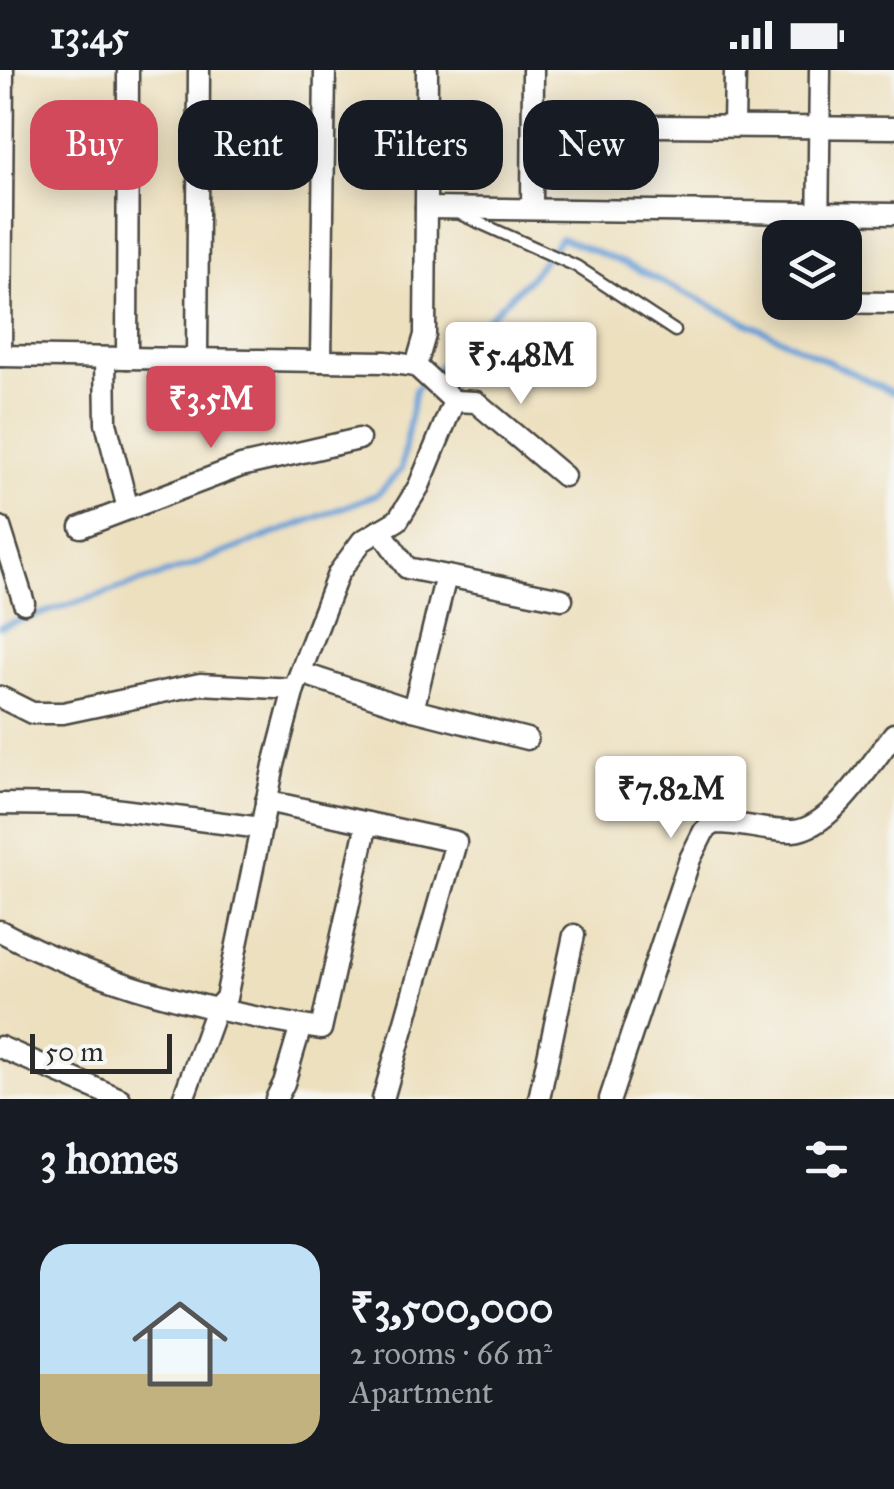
<!DOCTYPE html>
<html lang="en">
<head>
<meta charset="utf-8">
<style>
	:root { --surface:#171b24; --page:#20242c; --text:#f1f3f6; --muted:#9ea1a6; --accent:#d1495b }
	body { margin:0; font-family:"IM FELL Great Primer",serif; background:var(--page); color:var(--text); height:100vh; display:flex; flex-direction:column; font-size:38px; white-space:nowrap }
	* { box-sizing:border-box; margin:0 }
	p { font-size:32px; color:var(--muted) }
	.icon { flex:none; width:55px; height:55px; fill:none; stroke:currentColor; stroke-width:2; stroke-linecap:round; stroke-linejoin:round }
	.map { position:relative; height:1029px; overflow:hidden }
	.sheet { display:flex; flex-direction:column; background:var(--surface); flex:1 }
	.sheet>* { flex:none }
	.banner { position:absolute; left:30px; top:30px; width:835px; height:90px; display:flex; gap:20px }
	.fabs { position:absolute; left:762px; top:150px; display:grid; gap:20px }
	.fabs a { display:grid; place-items:center; width:100px; height:100px; border-radius:20px; background:var(--surface); box-shadow:0 5px 25px #0003; font-size:50px }
	.scale { position:absolute; left:30px; bottom:25px; width:142px; box-sizing:border-box; padding-left:10px; border:5px solid #2b2b2b; border-top:0; font-size:28px; line-height:35px; white-space:nowrap; color:#2b2b2b; -webkit-text-stroke:8px #f6f6f2; paint-order:stroke }
	.price { position:absolute; translate:-50% -85px; padding:0 22px; border-radius:10px; background:#fff; color:#222; font-size:32px; line-height:65px; filter:drop-shadow(0 2px 5px #0008) }
	.price::after { content:''; position:absolute; left:50%; top:60px; width:30px; height:22px; margin-left:-15px; background:inherit; clip-path:polygon(0 0,100% 0,50% 100%) }
	.price.active { background:var(--accent); color:#fff }
	ul { padding:0; list-style:none }
	li { display:flex; align-items:center; gap:30px; height:250px; padding:0 40px }
	li span { display:grid; place-items:center; flex:none; width:280px; height:200px; border-radius:30px; color:#555 }
	li>.icon { margin-inline-start:auto }
	span .icon { width:120px; height:120px; fill:#fffc; stroke-width:1 }
	li b { font-size:42px }
	h2 { display:flex; justify-content:space-between; align-items:center; height:120px; padding:0 40px; font-size:42px }
	.tag { padding:0 35px; border-radius:30px; background:var(--surface); box-shadow:0 5px 25px #0003; font-size:35px; line-height:90px }
	.tag.active { background:var(--accent); color:#fff }
	.status { display:flex; justify-content:space-between; align-items:center; height:70px; padding:0 50px; background:var(--surface); direction:ltr }
	.status svg { height:28px; fill:currentColor }
	.map>svg:first-child { display:block }
</style>
</head>
<body>
<div class="status"><b>13:45</b><svg viewBox="0 0 49 12"><path d="M0 12V9h3v3zM5 12V6h3v6zM10 12V3h3v9zM15 12V0h3v12zM26 1h20v11H26zM47 4h2v5h-2z"/></svg></div>
<div class="map">
<svg width="894" height="1029" viewBox="0 0 894 1029">
	<rect width="100%" height="100%" fill="#f6f6f2"/>
	<filter id="ink" filterUnits="userSpaceOnUse"><feTurbulence type="fractalNoise" baseFrequency=".01" numOctaves="2"/><feDisplacementMap in="SourceGraphic" scale="20" xChannelSelector="R" yChannelSelector="G"/><feConvolveMatrix kernelMatrix="1 2 1 2 8 2 1 2 1" color-interpolation-filters="sRGB"/></filter>
	<filter id="wash" filterUnits="userSpaceOnUse"><feTurbulence type="fractalNoise" baseFrequency=".0048" numOctaves="4" result="noise"/><feDisplacementMap in="SourceGraphic" scale="40" xChannelSelector="R" yChannelSelector="G"/><feGaussianBlur stdDeviation="2.25" result="paint"/><feColorMatrix in="noise" values="0 0 0 0 0 0 0 0 0 0 0 0 0 0 0 0 0 1.4 0 .05"/><feComposite in="paint" operator="in"/></filter>
	<g filter="url(#wash)">
		<rect width="100%" height="100%" fill="#ede0bf"/>
		<g fill="none" stroke-linecap="round" stroke-linejoin="round">
			<polyline stroke="#689fd6" stroke-width="6" points="0,557 187,497 378,424 401,400 415,320 531,206 561,168 623,193 894,323"/>
		</g>
	</g>
	<g filter="url(#ink)">
		<g fill="none" stroke-linecap="round" stroke-linejoin="round">
			<g stroke="#484641" stroke-width="15">
				<polyline id="service" points="462,145 576,196 675,261"/>
			</g>
			<g stroke="#484641" stroke-width="25">
				<g id="minor">
					<polyline points="533,55 894,58"/>
					<polyline points="734,56 735,0"/>
					<polyline points="426,138 894,144"/>
					<polyline points="532,139 533,0"/>
					<polyline points="818,168 820,0"/>
					<polyline points="818,232 894,233"/>
					<polyline points="0,286 385,292 416,296 454,331 419,416 398,450 362,471 338,504 294,619 274,695 226,928 216,939 183,1029"/>
					<polyline points="1,286 3,0"/>
					<polyline points="105,288 106,353 128,439"/>
					<polyline points="127,288 128,0"/>
					<polyline points="197,289 199,0"/>
					<polyline points="321,291 325,0"/>
					<polyline points="416,296 425,265 427,0"/>
					<polyline points="454,331 476,332 564,406"/>
					<polyline points="0,457 24,533"/>
					<polyline points="81,457 241,396 359,369"/>
					<polyline points="380,460 407,498 562,529"/>
					<polyline points="446,506 413,640 527,669"/>
					<polyline points="301,603 413,640"/>
					<polyline points="0,627 32,643 63,643 200,614 294,619"/>
					<polyline points="266,731 456,772 383,1029"/>
					<polyline points="0,734 83,735 261,758"/>
					<path d="M0,861C100,915 210,941 321,959L367,753"/>
					<polyline points="0,977 120,1029"/>
					<polyline points="276,1029 284,1013 301,956"/>
					<polyline points="539,1029 574,865"/>
					<path d="M610,1029L690,789L704,761L714,753C741,752 767,762 793,761C831,759 872,692 894,664"/>
				</g>
			</g>
			<use href="#service" stroke="#fff" stroke-width="10"/>
			<use href="#minor" stroke="#fff" stroke-width="20"/>
		</g>
	</g>
</svg>
<div class="fabs">
<a><svg class="icon" aria-label="layers" viewBox="0 0 24 24"><path d="M12 4l9 5-9 5-9-5zM3 14l9 5 9-5"/></svg></a>
</div>
<div class="scale">50 m</div>
<b class="price" style="left:521px;top:337px">₹5.48M</b>
<b class="price active" style="left:211px;top:381px">₹3.5M</b>
<b class="price" style="left:671px;top:771px">₹7.82M</b>
<div class="banner">
<a class="tag active">Buy</a>
<a class="tag">Rent</a>
<a class="tag">Filters</a>
<a class="tag">New</a>
</div>
</div>
<section class="sheet">
<h2>3 homes<svg class="icon" aria-label="filters" viewBox="0 0 24 24"><path d="M4 7h16M4 17h16"/><circle cx="9" cy="7" r="2"/><circle cx="15" cy="17" r="2"/></svg></h2>
<ul>
<li><span style="background:linear-gradient(#bfe0f5 65%,#c2b280 0)"><svg class="icon" aria-label="home" viewBox="0 0 24 24"><path d="M3 11l9-7 9 7M6 9v11h12V9"/></svg></span><div><b>₹3,500,000</b><p>2 rooms · 66 m²</p><p>Apartment</p></div></li>
</ul>
</section>
</body>
</html>
